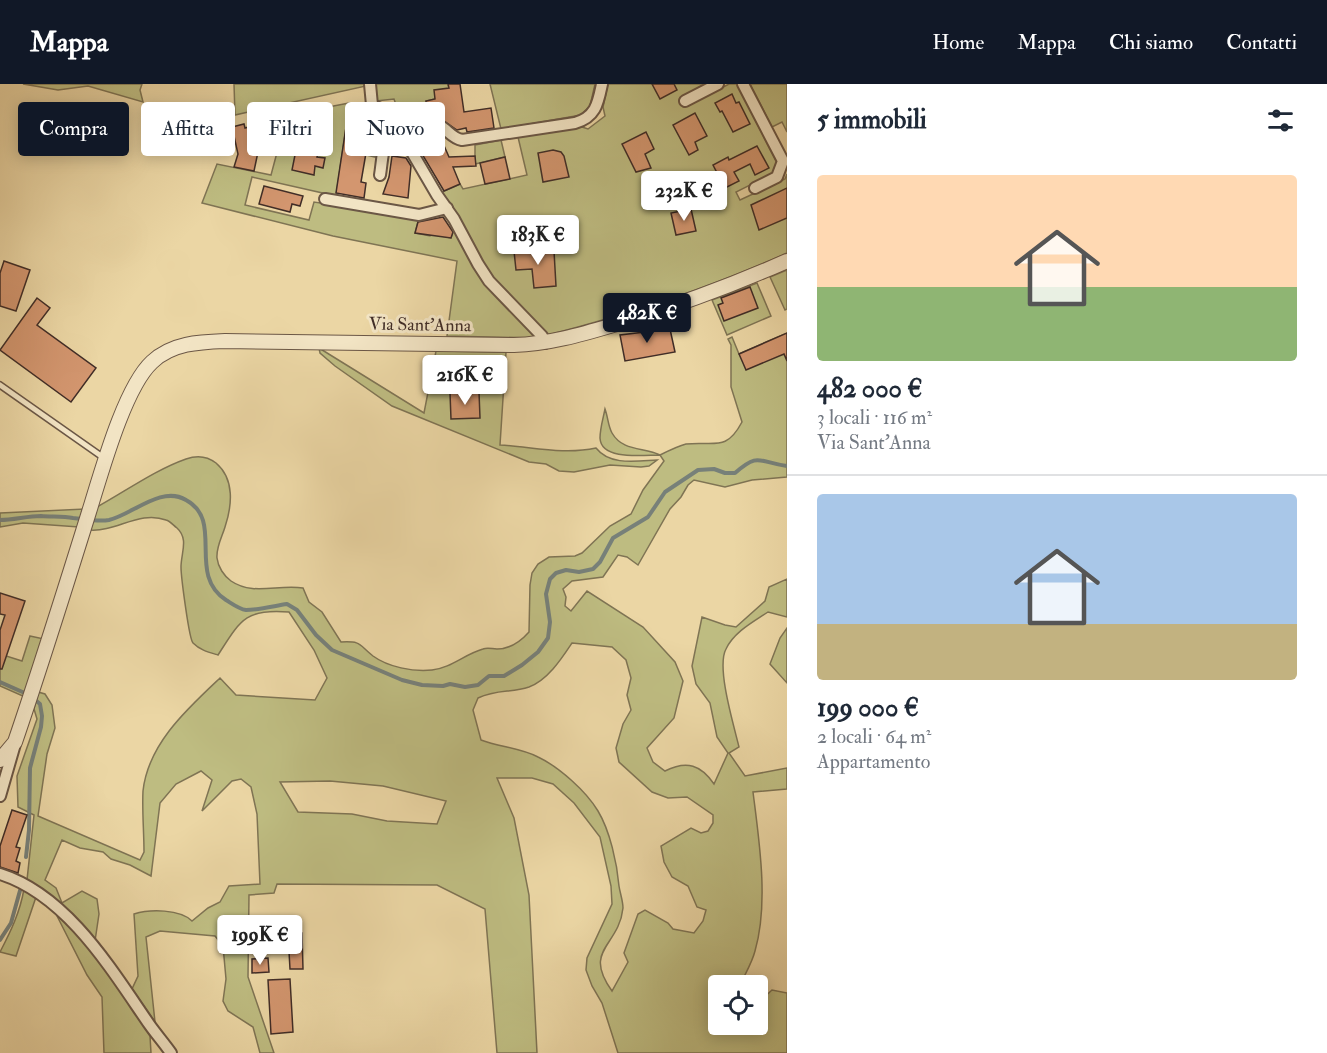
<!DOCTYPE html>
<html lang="it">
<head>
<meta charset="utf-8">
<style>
	:root { --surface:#fff; --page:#f2f2f3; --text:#1f2937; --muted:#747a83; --line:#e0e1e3; --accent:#111827 }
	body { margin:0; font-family:"IM FELL Double Pica",serif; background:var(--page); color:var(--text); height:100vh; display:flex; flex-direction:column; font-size:22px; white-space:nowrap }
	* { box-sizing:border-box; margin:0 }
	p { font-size:20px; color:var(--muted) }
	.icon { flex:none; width:33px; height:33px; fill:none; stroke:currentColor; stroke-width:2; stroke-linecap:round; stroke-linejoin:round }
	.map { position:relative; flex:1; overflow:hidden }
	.sheet { display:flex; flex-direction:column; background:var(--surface); width:540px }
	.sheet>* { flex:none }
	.banner { position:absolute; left:18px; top:18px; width:570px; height:54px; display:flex; gap:12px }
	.tools { position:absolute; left:708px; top:891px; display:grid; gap:12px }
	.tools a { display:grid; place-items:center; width:60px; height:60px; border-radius:6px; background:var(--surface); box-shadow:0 3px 15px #0003; font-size:30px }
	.price { position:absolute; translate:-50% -51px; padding:0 14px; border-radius:6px; background:#fff; color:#222; font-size:20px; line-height:39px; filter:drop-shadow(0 2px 3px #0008) }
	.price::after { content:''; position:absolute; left:50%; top:36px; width:18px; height:14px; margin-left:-9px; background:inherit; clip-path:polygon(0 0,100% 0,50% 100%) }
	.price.selected { background:var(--accent); color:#fff }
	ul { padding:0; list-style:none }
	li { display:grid; align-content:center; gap:12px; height:318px; padding:0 30px }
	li+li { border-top:2px solid var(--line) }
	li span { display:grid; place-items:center; height:186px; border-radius:6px; color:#555 }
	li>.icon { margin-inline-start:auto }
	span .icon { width:108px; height:108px; fill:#fffc; stroke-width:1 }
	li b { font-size:26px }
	h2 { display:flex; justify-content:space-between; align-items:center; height:72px; padding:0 30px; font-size:26px }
	.pill { padding:0 21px; border-radius:6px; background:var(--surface); box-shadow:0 3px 15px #0003; font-size:21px; line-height:54px }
	.pill.selected { background:var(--accent); color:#fff }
	header { display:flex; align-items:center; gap:36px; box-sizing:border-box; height:84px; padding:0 30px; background:var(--accent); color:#fff }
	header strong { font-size:28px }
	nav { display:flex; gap:33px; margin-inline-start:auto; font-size:21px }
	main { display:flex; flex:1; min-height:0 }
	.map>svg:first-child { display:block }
</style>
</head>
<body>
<header>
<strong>Mappa</strong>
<nav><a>Home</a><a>Mappa</a><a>Chi siamo</a><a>Contatti</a></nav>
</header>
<main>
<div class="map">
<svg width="787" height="969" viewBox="0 0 787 969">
	<rect width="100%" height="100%" fill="#ebd6a4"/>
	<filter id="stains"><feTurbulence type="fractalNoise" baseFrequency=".00333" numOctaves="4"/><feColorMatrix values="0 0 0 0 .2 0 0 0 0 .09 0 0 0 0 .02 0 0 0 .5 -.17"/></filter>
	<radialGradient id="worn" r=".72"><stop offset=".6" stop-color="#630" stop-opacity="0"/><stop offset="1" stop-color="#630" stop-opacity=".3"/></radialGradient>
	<g fill="#bebc81" stroke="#7f7454" stroke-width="1.5" fill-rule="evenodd">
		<polygon points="23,0 142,0 140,6 143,18 88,2 58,6"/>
		<polygon points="234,0 366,0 366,2 235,31"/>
		<polygon points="374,0 448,0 449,4 435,15 426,17 428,30 401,35 394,15 376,17"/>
		<polygon points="490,0 595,0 590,22 581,31 501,45"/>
		<path d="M608,0H705L680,14L685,23L729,0H737L777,79L774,89L736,108L740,116L785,95L787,90V169C710,204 630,230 548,251L488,188L457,131L442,108L460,100L463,105L527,91L518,53L582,43L588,45L605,32L603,23Z"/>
		<polygon points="750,0 787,0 787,48 782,38 772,43"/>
		<polygon points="349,19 372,28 380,38 375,73 366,71 371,34 348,30 336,112 252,93 245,121 309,136 314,118 419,134 415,149 430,152 431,150 451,154 454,144 484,199 536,254 447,252 457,177 333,152 202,119 217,80 271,91 287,31"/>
		<polygon points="501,56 505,73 475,80 475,61"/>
		<polygon points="787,186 787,225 785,226 770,193"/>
		<polygon points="757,199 771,232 727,251 712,216"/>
		<path d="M787,249V393L752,396L725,403L694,396L688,401L681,413L670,425L638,481L627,473L618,471L603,493L572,497L563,505L566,513L565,522L571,527L587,507L643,543L675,578L683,597L674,634L647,664L653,678L665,687C687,676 701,681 714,700L728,669L717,653L710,619L696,600L692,582L702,533L725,541L736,543L765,517L769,503L787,495V533L768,528C753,538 734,548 726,565C716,583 734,642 739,663L729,669L745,692L787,684V705L753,708C759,756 769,819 755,867C752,879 745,890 740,901L718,902V940L730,941L736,947L741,941L758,940V919L772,906L787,909V969H618L602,919L592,902L586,886L587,874L612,820L611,802L600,753L574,719L553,700L532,694H497L514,734L529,811L537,969H497L485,825L437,801L277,800L274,809L249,811L248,893L274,969H260L253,943L228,927L223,917L226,895L223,862L215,852L160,847L146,853L155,938L132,905L138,892L134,830C150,825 180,825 192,837L208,824L220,818L229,802L260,800L257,730L251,703L241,695L232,697L202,727L212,696L201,687L176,700L160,719L151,792L130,781L111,775L103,768L80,764L62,756L45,796L56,804L62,819L82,807L97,815L99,830L95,857L40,805L27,796L34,731L18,723L17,692L37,635L34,625L38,608L45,610L52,621L55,644L47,670L38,732L140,776L144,768C144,748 142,727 143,707C148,660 187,625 220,594L236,611L315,616L327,594L314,566L289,528C245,524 240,537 218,571C208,568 200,566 193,559C189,555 181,492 181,483C181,469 189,455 177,444C173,441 170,437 166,436C140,426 116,448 90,446L97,423C126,407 155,386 186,375C197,371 207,372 216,379C235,395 232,422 225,443C222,453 216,463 217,474C218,483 224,492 231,497C253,512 278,500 303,504L309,518L322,528L341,558C362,557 358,560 373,572C388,583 413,588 432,586C451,584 465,570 483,565C488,563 492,565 497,565C510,565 521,557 529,548L530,501L532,489L538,480L549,473L575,472L582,469L610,442L631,430L643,406L664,377L660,371C644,371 601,377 600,354C600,345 603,335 605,325C608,333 608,342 612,349C623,368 644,363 660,371C668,367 678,362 686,360C715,357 726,368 742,338L731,303V261L728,255L732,253L739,270ZM572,559L612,563L626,576L631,594L627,611L631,626L623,640L616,664L619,678L652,708L668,714L687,713L713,731V739L708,747L701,749L691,744L661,762L664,778L672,793L688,802L697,823L706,826L703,837L694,849L673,845L668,839L645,826L638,830L624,869L628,878L612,907C582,865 619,863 623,824C623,817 620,809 619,802C617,779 610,747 598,727C586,707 559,683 538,673C521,664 499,663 481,656L473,626L478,614C497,605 511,609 529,603C548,596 562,574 572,559ZM330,697L383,702L446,717L437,740L387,737L352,730L298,728L280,698Z"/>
		<path d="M319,264L424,329L436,267L506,268L500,361C533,363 564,371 596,364C610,382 637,377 657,376L649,382L641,383L610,381L574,388L559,387L546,380L529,378L392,322L335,282L320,269Z"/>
		<polygon points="85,425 79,443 23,439 0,443 0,429"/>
		<polygon points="787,544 787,599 770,580 780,554"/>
		<polygon points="30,552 44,555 25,613 0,602 0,570 22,577"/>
		<path d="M24,805L36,813L16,872L0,868C11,847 20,828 24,805Z"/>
		<polygon points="56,830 81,854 105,883 125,911 150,952 151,969 104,969 102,913 87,891"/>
	</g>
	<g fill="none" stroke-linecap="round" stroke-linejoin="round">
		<g stroke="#778079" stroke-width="4">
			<path d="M0,436C14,436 27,432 41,432C51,433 63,432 73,434C85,435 97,438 109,436C132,431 161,401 186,416C225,437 186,490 226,516C231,519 239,525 246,526C258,526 274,522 287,520L297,526L316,551L332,566L402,596L422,601L443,602L450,600L465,603L478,601L489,592H504L522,581L538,568L548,554L550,538L546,510L550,495L556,489L566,486L579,488L593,485L600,478L613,454L648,433L665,408L698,386L714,385L725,389H735C759,368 758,378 787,382"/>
			<polyline points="0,598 27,610"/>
			<polyline points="26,773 29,746 30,684 41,643 42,632 40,620 33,614"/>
			<polyline points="0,856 11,839 21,803"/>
		</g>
	</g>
	<g fill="#d3966f" stroke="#402d27" stroke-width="1.5">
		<polygon points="448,0 460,0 464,28 491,24 494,44 467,48 466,44 457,46 438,33 438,29 428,30 426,17 435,15 434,6 449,4"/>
		<polygon points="652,0 674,0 677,6 660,15"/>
		<polygon points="732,10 736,19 739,18 750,40 733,48 722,27 720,28 715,19"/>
		<polygon points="695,29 707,52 695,58 698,66 689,71 673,41"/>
		<polygon points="348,30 372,34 361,98 366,99 364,114 336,109"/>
		<polygon points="244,40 245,44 259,40 262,55 255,57 258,68 254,87 234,83 238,70 232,43"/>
		<polygon points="433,48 439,50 449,73 475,72 476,82 453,83 460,100 444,107 422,70 418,60 424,58 422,49"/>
		<polygon points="646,48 654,65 645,70 651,84 636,88 622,60"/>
		<polygon points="299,51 321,56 317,73 325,74 323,84 315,82 314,91 292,86"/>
		<polygon points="757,62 769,84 755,91 750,80 734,88 739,97 725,104 713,81 728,73 729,76"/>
		<polygon points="553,66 561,68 564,72 569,93 543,98 538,69"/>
		<polygon points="392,72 406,74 411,82 408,114 383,110 389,93"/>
		<polygon points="505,73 510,95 485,100 480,79"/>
		<polygon points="264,102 303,112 300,122 292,120 290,128 259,120"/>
		<polygon points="787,104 787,134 759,146 751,121"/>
		<polygon points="691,125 696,147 676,151 671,129"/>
		<polygon points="443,133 453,148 451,154 415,149 418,138"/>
		<polygon points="537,165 537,168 554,167 556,202 534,204 532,185 516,186 514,167"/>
		<polygon points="4,177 30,186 16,227 0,222 0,189"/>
		<polygon points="750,203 758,224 724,237 718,221 723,219 721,214"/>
		<polygon points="37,214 50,224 37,241 96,284 71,318 0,266"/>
		<polygon points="670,245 675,268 625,277 620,251"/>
		<polygon points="787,249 787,277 784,270 746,286 739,270"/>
		<polygon points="479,308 480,334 451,335 450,309"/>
		<polygon points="0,509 25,517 2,585 0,585 0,546 5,531 0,530"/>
		<polygon points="12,726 27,731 16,763 20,764 16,777 20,779 18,789 0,783 0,762"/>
		<polygon points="302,849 303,885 290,885 288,850"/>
		<polygon points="268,874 269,888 252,889 252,875"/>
		<polygon points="290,895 293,948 271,950 268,896"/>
	</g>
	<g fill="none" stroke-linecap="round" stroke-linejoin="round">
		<g stroke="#6b5746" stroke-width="8">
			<polyline id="service" points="0,301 104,374"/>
		</g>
		<g stroke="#6b5746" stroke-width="14">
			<g id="minor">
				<polyline points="370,0 372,21 385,27 399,46 437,111 454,135 478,180 489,197 542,252 545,259"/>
				<polyline points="743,0 783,77 777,93 755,104"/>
				<polyline points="685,17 718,0"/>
				<path d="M380,91C383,74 381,54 399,46C410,44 427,38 438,41C448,45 451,54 462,56L575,39C596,33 598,19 602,0"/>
				<polyline points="325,115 419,131 447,124"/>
				<polyline points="0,712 15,660"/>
				<path d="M0,790C67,811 111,885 149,940C156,950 164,959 171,969"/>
			</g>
		</g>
		<g stroke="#6b5746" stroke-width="16">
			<path id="tertiary" d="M0,676L15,658C41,582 65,505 89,428C101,390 124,304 152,278C172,259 199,258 225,257L514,261C553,260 589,248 627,237C681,220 735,200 787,177"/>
		</g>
		<use href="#service" stroke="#f2e4c4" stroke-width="5"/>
		<use href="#minor" stroke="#f2e4c4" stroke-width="10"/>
		<use href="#tertiary" stroke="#f2e4c4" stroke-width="14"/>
	</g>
	<g text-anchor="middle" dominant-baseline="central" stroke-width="6" stroke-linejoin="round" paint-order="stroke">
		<g font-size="18" fill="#402d27" stroke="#f2e4c4">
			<text transform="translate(420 241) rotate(1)">Via Sant'Anna</text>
		</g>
	</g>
	<rect width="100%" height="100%" filter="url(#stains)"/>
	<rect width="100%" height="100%" fill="url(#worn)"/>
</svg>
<div class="tools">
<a><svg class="icon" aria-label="locate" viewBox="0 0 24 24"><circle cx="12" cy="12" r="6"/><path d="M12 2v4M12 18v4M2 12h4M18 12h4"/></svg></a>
</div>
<b class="price" style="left:684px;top:138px">232K €</b>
<b class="price" style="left:538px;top:182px">183K €</b>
<b class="price selected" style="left:647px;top:260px">482K €</b>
<b class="price" style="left:465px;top:322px">216K €</b>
<b class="price" style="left:260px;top:882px">199K €</b>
<div class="banner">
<a class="pill selected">Compra</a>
<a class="pill">Affitta</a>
<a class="pill">Filtri</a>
<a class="pill">Nuovo</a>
</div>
</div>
<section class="sheet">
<h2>5 immobili<svg class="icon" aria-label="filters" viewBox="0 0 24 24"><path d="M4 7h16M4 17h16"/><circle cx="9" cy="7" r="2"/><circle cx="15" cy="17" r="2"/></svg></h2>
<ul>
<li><span style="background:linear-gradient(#ffd9b3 60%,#8fb573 0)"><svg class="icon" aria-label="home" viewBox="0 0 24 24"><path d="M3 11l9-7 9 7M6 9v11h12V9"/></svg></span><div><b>482 000 €</b><p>3 locali · 116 m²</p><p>Via Sant'Anna</p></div></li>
<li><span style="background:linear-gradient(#a9c7e8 70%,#c2b280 0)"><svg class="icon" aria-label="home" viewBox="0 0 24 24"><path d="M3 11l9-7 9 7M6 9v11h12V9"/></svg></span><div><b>199 000 €</b><p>2 locali · 64 m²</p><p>Appartamento</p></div></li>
</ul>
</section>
</main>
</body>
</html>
